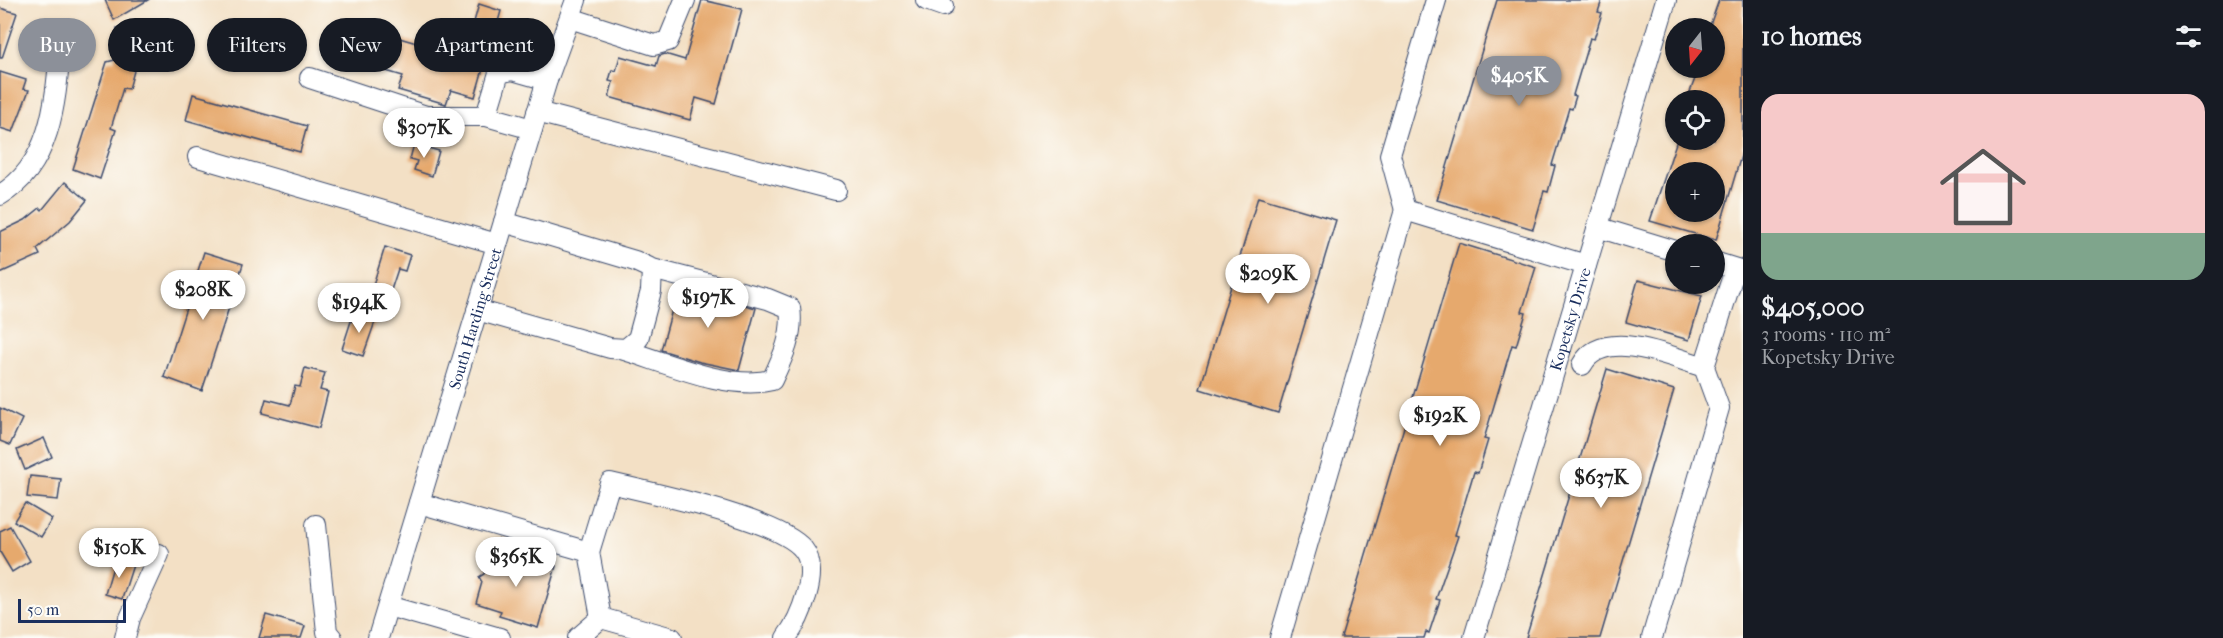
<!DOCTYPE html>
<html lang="en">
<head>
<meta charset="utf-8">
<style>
	:root { --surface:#171b24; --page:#242831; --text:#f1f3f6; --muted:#9ea1a6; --line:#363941; --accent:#8c9099 }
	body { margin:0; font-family:"IM FELL French Canon",serif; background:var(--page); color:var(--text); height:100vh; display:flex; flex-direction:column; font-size:22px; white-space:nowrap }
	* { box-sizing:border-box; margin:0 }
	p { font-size:20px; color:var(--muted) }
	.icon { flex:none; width:33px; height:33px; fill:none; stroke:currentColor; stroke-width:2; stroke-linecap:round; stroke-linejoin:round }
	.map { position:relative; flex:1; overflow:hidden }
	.drawer { display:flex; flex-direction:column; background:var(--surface); width:480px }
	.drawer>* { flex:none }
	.guide { position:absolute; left:18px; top:18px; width:570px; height:54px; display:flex; gap:12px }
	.needle { width:39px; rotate:197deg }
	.buttons { position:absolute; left:1665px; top:18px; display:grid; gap:12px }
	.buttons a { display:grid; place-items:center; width:60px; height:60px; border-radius:50%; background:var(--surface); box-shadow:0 2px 4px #0004; font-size:30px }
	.scale { position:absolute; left:18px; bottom:15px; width:108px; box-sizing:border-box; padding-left:6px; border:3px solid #1b2f5e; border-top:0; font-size:16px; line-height:21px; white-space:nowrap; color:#1b2f5e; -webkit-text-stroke:4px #fdfcf7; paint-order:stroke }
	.price { position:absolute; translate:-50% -51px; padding:0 14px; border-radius:21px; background:#fff; color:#222; font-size:20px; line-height:39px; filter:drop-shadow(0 2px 3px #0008) }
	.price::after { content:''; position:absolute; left:50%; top:36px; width:18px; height:14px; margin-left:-9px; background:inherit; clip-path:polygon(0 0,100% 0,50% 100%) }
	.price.selected { background:var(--accent); color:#fff }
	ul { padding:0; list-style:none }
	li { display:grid; align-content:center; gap:12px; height:318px; padding:0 18px }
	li+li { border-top:2px solid var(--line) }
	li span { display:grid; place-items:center; height:186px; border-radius:18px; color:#555 }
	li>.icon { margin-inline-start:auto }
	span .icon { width:108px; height:108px; fill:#fffc; stroke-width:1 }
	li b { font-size:26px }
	h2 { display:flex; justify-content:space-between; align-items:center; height:72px; padding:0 18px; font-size:26px }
	.pill { padding:0 21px; border-radius:27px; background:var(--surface); box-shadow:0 2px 4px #0004; font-size:21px; line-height:54px }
	.pill.selected { background:var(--accent); color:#fff }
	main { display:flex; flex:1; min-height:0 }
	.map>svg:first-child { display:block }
</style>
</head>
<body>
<main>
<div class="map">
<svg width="1743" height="638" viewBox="0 0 1743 638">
	<rect width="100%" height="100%" fill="#fdfcf7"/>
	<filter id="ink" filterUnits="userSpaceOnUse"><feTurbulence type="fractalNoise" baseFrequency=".0167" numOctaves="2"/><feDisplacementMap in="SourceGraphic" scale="12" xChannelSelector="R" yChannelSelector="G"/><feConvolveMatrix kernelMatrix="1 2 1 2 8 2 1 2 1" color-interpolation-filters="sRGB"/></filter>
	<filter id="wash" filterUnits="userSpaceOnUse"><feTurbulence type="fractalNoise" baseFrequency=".008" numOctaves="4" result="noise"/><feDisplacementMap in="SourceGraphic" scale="24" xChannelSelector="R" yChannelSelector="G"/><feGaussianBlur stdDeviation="1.35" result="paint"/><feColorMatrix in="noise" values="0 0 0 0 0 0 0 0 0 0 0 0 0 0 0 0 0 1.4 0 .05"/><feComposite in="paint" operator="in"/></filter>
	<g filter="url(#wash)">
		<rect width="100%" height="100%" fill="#f3e0c5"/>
		<g id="blocks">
			<g fill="#e6a96d" fill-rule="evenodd">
				<polygon points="105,0 148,0 114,20"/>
				<polygon points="702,0 742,9 716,104 696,98 690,120 609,97 613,82 609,81 612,70 616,71 620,56 656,66 659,56 665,54 685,60"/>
				<polygon points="1497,0 1602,0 1598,12 1602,13 1594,39 1590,38 1573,95 1576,96 1572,109 1569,108 1552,165 1555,166 1548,192 1544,191 1533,229 1437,200"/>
				<path d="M1719,0H1743V149L1716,240L1650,221L1677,140H1714V100H1687L1699,68H1714V28H1709ZM1676,172H1714V212H1676Z"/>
				<polygon points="479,4 501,11 496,29 474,22"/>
				<polygon points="0,8 17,13 2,58 0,58"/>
				<polygon points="345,22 437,49 439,41 450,44 448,52 485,62 475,97 451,90 446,104 398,90 403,76 335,56"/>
				<polygon points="117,28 154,30 152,54 139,53 129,89 123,88 111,128 116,130 100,179 73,169 107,62 115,60"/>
				<polygon points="0,72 26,80 23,89 29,90 13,132 0,128"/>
				<polygon points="193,94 307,126 300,152 186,120"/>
				<polygon points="414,144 439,151 432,176 414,170 417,161 410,159"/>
				<polygon points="65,182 87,200 70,221 37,249 40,255 0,273 0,232 25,220 40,208 42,210"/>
				<polygon points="1258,197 1336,220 1278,413 1200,389"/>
				<polygon points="1459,243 1536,267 1522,312 1526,313 1516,346 1512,345 1484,439 1488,440 1478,473 1474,472 1455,535 1458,536 1436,599 1440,600 1429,633 1426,632 1424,638 1341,638"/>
				<polygon points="385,247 410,255 405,271 398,269 390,293 372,288"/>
				<polygon points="204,252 243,264 202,391 164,377"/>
				<polygon points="1638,280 1702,296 1689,340 1626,322"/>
				<polygon points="678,288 756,308 739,370 700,362 661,350"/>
				<polygon points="354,312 376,319 363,356 342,349"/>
				<polygon points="305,368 325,373 320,390 328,392 319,428 262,413 266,399 290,405 295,386 300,387"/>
				<polygon points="1607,369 1674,390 1600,638 1526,638"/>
				<polygon points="0,408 22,419 10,445 0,441"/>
				<polygon points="44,438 52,457 25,470 17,450"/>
				<polygon points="30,476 61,479 58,500 27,497"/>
				<polygon points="25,503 52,519 41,537 14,521"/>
				<polygon points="10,526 30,561 12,572 0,552 0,531"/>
				<polygon points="491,553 516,560 518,555 556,566 538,628 499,616 501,611 476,603 482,582 479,577 484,574"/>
				<polygon points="115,560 133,565 122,599 105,594"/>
				<polygon points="266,615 305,626 301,638 259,638"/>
			</g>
		</g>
	</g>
	<g filter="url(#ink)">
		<use href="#blocks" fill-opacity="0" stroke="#3b4a6d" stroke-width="1.5"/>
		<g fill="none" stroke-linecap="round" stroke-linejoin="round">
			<g stroke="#3b4a6d" stroke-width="22">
				<g id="minor">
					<polyline points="926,0 943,6"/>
					<polyline points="570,18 654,45 668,41 685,0"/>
					<polyline points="310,78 426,116 486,116"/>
					<polyline points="537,112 836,190"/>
					<polyline points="532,129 486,116 499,73 512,70 547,80"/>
					<polyline points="198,157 497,244"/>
					<path d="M0,195C54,164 56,94 61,39"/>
					<polyline points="1405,210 1390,155 1436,0"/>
					<polyline points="1597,227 1676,251"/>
					<polyline points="1714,262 1743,271"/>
					<polyline points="477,310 610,348 626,349 638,339 651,291 652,269 635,261 504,222"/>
					<path d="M621,349C665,362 727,391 772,380C783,357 794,334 790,308L768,299L652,269"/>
					<path d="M1582,365C1603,326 1672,357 1704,367"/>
					<path d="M419,503L589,552L610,483C651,493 779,519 803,549C821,571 800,619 786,638"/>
					<polyline points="316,525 327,632 332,638"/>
					<polyline points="589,552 601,618"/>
					<polyline points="388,606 500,638"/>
					<polyline points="125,638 130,618 159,554"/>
					<path id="s1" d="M378,638L547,80L576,0"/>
					<polyline points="578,638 601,618 672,638"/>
					<polyline points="1280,638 1405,210 1586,265"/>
					<path id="s2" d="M1474,638L1666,0"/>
					<polyline points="1652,638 1719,408 1704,367 1735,269"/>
				</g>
			</g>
			<use href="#minor" stroke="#fff" stroke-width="20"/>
		</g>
	</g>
	<g text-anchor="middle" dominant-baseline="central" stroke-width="6" stroke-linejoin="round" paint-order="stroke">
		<g font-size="16" fill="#1b2f5e" stroke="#fdfcf7">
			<text stroke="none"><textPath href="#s1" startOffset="334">South Harding Street</textPath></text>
			<text stroke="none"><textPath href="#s2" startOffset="333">Kopetsky Drive</textPath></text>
		</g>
	</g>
</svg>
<div class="buttons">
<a><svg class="needle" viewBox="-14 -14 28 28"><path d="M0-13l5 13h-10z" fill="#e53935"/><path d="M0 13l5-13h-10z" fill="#9ea1a6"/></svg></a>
<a><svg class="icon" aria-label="locate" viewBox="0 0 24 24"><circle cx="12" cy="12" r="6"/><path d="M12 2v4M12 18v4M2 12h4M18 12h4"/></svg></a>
<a>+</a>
<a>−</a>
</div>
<div class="scale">50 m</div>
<b class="price selected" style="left:1519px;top:107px">$405K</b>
<b class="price" style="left:424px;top:159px">$307K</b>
<b class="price" style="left:1268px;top:305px">$209K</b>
<b class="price" style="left:203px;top:321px">$208K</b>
<b class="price" style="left:708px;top:329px">$197K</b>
<b class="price" style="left:359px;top:334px">$194K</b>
<b class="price" style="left:1440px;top:447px">$192K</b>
<b class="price" style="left:1601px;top:509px">$637K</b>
<b class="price" style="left:119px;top:579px">$150K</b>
<b class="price" style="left:516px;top:588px">$365K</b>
<div class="guide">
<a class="pill selected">Buy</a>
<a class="pill">Rent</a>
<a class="pill">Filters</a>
<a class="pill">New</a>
<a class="pill">Apartment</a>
</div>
</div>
<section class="drawer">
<h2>10 homes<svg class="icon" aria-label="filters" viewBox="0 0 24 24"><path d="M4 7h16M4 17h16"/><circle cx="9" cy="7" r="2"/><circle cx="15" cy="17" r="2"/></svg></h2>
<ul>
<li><span style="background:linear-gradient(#f6c9c9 75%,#7fa58c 0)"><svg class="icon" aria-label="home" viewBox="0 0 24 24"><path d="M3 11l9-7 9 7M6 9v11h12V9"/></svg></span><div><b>$405,000</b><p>3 rooms · 110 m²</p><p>Kopetsky Drive</p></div></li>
</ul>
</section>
</main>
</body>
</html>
